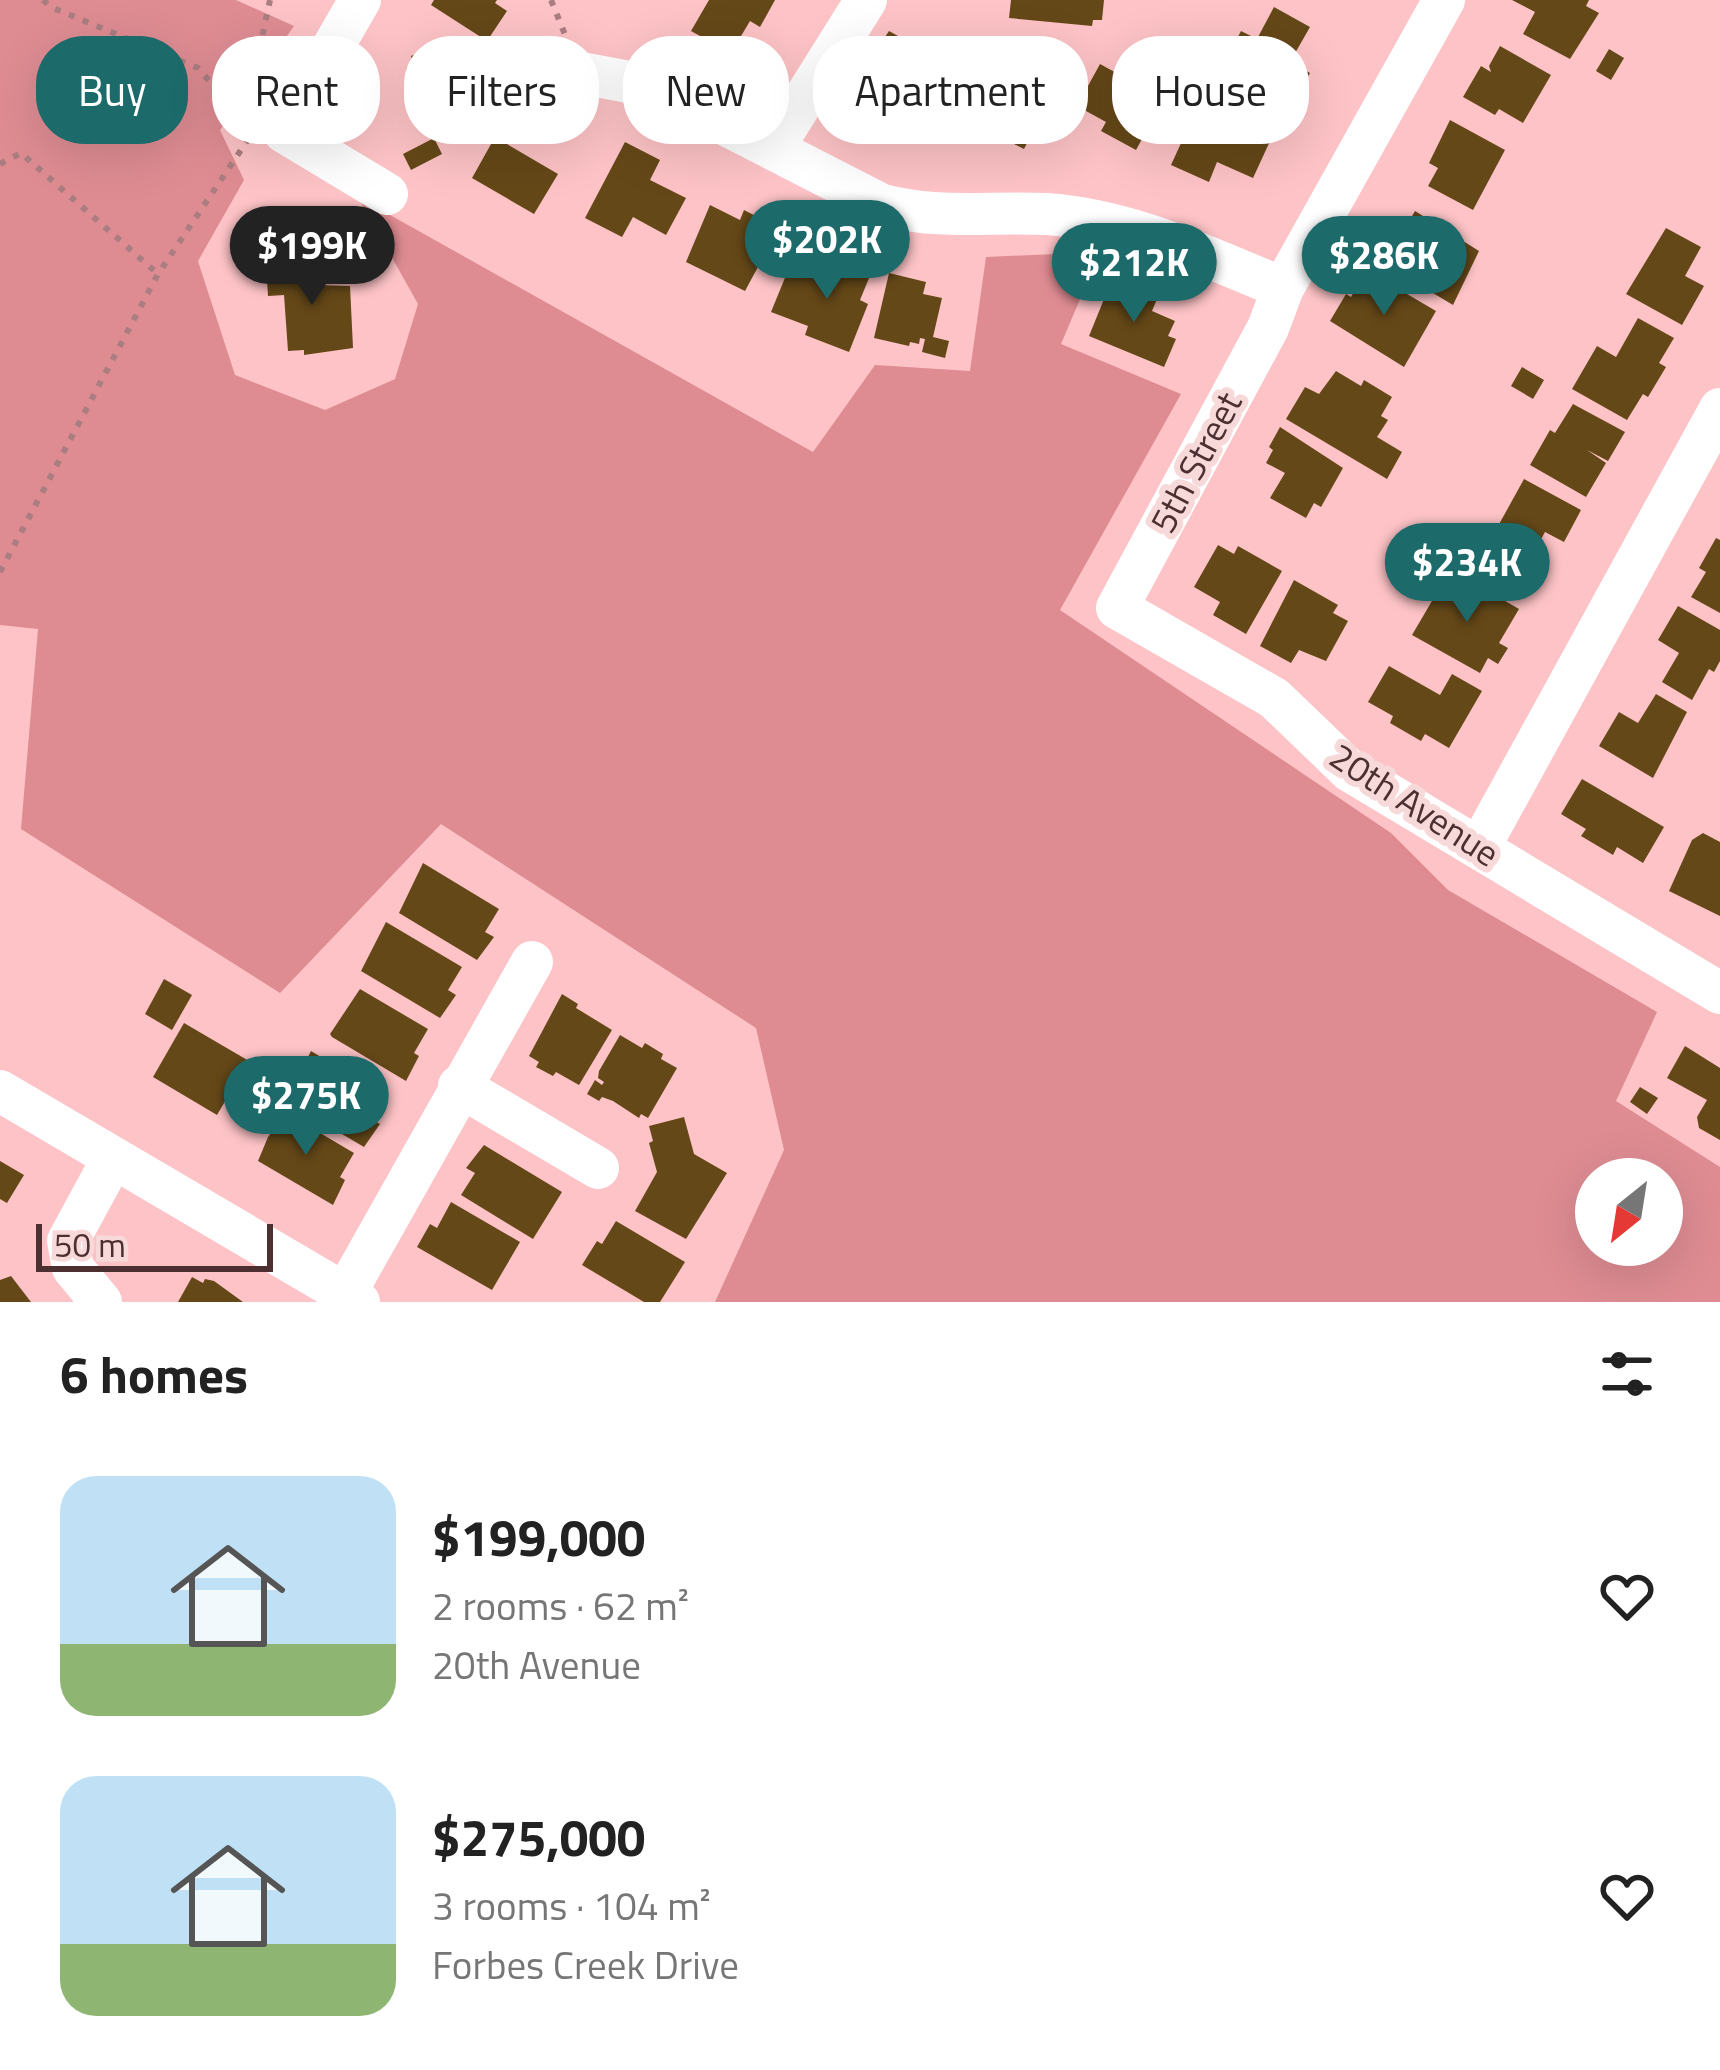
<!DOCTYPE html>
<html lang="en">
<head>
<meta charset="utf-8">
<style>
	:root { --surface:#fff; --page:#f6f6f6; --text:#222; --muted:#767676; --accent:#1d6a6b }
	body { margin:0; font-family:"Titillium Web",sans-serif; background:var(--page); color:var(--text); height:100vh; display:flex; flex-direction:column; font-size:45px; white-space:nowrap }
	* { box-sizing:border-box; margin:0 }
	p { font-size:39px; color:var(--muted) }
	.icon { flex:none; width:66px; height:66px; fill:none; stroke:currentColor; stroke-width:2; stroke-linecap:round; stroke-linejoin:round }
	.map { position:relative; height:1302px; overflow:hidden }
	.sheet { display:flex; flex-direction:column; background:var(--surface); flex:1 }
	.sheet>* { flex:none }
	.hud { position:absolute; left:36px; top:36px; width:1650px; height:108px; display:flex; gap:24px }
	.needle { width:78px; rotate:210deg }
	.fabs { position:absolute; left:1575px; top:1158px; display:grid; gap:24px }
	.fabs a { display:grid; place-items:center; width:108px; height:108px; border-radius:50%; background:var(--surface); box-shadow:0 12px 48px #0002; font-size:60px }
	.scale { position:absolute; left:36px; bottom:30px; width:237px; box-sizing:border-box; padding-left:12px; border:6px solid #4c3031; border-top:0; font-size:33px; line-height:42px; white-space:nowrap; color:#4c3031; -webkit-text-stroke:9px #f7d9da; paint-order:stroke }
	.price { position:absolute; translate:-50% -102px; padding:0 27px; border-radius:42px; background:var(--accent); color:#fff; font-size:39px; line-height:78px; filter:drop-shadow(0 3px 6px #0008) }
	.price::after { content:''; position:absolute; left:50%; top:72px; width:36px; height:27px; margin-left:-18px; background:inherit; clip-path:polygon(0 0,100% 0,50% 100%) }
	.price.on { background:#222; color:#fff }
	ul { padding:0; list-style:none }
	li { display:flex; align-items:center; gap:36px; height:300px; padding:0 60px }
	li span { display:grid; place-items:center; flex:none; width:336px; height:240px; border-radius:36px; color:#555 }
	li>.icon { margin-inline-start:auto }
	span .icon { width:144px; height:144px; fill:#fffc; stroke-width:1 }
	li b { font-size:51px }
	h2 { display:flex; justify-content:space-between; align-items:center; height:144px; padding:0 60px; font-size:51px }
	.chip { padding:0 42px; border-radius:48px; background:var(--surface); box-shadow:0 12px 48px #0002; font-size:42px; line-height:108px }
	.chip.on { background:var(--accent); color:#fff }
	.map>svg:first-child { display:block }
</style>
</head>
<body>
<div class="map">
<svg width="1720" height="1302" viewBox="0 0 1720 1302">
	<rect width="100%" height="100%" fill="#fdc3c6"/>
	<path fill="#de8c92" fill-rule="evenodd" d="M0,0H236L294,26L220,130L244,180L198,261L235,375L325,410L395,379L418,304L358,197L813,452L875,365L970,371L986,257L1100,252L1061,344L1181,394L1060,610L1391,833L1448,890L1657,1012L1616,1101L1720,1167V1302H715L784,1150L756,1028L441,824L280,993L21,829L38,629L0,625ZM1596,1179H1662V1245H1596Z"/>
	<g fill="#654818">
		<polygon points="434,0 497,0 495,3 507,11 487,41 431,5"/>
		<polygon points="709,0 775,0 760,27 750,21 731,53 691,31"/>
		<polygon points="1011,0 1104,0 1102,20 1093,20 1092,26 1009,18"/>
		<polygon points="1512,0 1589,0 1586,6 1599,13 1570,59 1523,34 1535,12"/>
		<polygon points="1274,7 1310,27 1290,62 1310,73 1291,106 1222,68 1241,31 1257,39"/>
		<polygon points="889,31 934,56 929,66 958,83 936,123 928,118 922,128 898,115 904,104 857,79"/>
		<polygon points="1500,46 1551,75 1523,123 1499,109 1495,115 1463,97 1481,66 1491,72 1489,66"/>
		<polygon points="432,48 436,58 455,52 466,83 477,79 490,117 431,137 406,69 414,66 411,56"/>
		<polygon points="1609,49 1624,58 1611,80 1596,71"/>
		<polygon points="1100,64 1164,99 1136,150 1101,131 1106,122 1077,106"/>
		<polygon points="981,74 1045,107 1024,149 992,133 987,144 954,127"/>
		<polygon points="1198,106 1271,139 1253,178 1217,162 1209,182 1171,165"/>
		<polygon points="1450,120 1505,150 1473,210 1428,186 1438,168 1429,163"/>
		<polygon points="495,137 558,174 534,214 472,178"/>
		<polygon points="434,138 442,154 411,170 403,154"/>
		<polygon points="625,142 660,160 650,180 686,198 666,235 633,217 622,237 585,218"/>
		<polygon points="710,205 740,220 744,210 779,228 745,291 686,262"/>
		<polygon points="1415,211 1479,251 1453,305 1376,259 1394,229 1417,242 1419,239 1404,230"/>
		<polygon points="1666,228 1701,247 1685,276 1704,286 1682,325 1626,294"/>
		<polygon points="312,253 314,285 350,286 353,348 304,355 304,350 288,351 284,295 268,296 266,265 296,263 295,254"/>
		<polygon points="839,253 874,266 860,300 868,304 849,352 805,335 808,326 771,312 789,268 828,283"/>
		<polygon points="1366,270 1436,311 1404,367 1330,321 1346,294 1351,297"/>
		<polygon points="889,273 926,282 923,294 942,298 933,337 949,341 945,358 922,352 925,339 920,338 919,344 910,342 909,346 874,338"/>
		<polygon points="1111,282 1157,299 1152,311 1175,321 1168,336 1176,339 1164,367 1089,336"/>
		<polygon points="1638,318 1674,338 1659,363 1666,367 1648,397 1643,394 1627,420 1572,389 1597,346 1616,357"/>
		<polygon points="1522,367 1544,380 1533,399 1511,386"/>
		<polygon points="1336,371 1361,386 1364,380 1392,397 1381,416 1388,420 1377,437 1402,452 1387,479 1286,419 1305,387 1319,394"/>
		<polygon points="1573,404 1625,432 1608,461 1587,450 1606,463 1586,497 1530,465 1550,430 1555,433"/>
		<polygon points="1280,427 1343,468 1321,507 1314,503 1306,518 1270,498 1285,473 1266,463 1273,450 1269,447"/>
		<polygon points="1524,479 1581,510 1564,542 1545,532 1515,587 1476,566"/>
		<polygon points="1716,538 1720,540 1720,613 1691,597 1706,572 1699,568"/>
		<polygon points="1218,545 1234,554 1238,546 1282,571 1246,634 1213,615 1220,602 1194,587"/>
		<polygon points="1464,577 1519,609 1499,643 1508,648 1498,664 1488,658 1480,673 1412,635 1439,589 1452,596"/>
		<polygon points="1294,580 1338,605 1333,613 1348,621 1326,661 1299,650 1291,663 1260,646"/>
		<polygon points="1678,606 1720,630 1720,661 1714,672 1709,669 1692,700 1662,682 1679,653 1658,640"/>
		<polygon points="1389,666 1440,695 1452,674 1482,691 1449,748 1425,734 1421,741 1390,723 1393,716 1368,702"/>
		<polygon points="1656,694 1687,712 1653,778 1599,746 1619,712 1638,723"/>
		<polygon points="1582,779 1664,827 1643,863 1617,847 1613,855 1581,836 1586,829 1561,814"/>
		<polygon points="1703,833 1720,842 1720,916 1669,891 1692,840"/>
		<polygon points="423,863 499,909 485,932 494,937 477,960 399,913"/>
		<polygon points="386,922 462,967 448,990 456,995 440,1018 361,971"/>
		<polygon points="164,979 192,995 172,1030 145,1014"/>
		<polygon points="360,989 428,1029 414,1053 419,1056 406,1081 332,1037 330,1034"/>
		<polygon points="562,994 578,1004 576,1008 612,1030 579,1085 556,1072 553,1076 536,1067 539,1062 529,1056"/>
		<polygon points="184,1023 249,1061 217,1115 153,1077"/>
		<polygon points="620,1035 642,1048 645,1043 663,1054 661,1059 677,1068 648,1118 641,1114 639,1118 613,1101 602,1097 599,1101 587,1094 595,1080 602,1085 604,1082 598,1078 599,1071"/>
		<polygon points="1685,1046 1720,1068 1720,1140 1699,1128 1697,1117 1707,1100 1667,1078"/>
		<polygon points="311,1051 386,1096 373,1120 380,1124 364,1147 286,1101"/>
		<polygon points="1640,1087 1658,1098 1647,1114 1630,1102"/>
		<polygon points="286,1113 354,1153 340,1177 345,1180 333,1205 258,1161 268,1137"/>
		<polygon points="684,1117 694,1154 727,1173 686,1239 635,1211 657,1172 649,1143 653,1141 649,1126"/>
		<polygon points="484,1145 562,1192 533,1239 461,1195 475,1173 466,1168"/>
		<polygon points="0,1161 24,1175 7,1203 0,1199"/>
		<polygon points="451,1202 520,1242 492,1290 417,1247 430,1224 437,1228"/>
		<polygon points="616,1221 685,1262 660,1302 644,1302 582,1265 597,1241 602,1244"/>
		<polygon points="11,1276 31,1302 0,1302 0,1280"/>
		<polygon points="192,1277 203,1283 205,1279 214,1281 243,1302 178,1302"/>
	</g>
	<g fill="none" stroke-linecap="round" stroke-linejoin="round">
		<g stroke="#aa7e80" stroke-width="6" stroke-dasharray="6 9" stroke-linecap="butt">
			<polyline points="43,0 51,7 198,68 248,125"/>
			<polyline points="551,0 568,42"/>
			<polyline points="254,109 254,75 270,0"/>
			<polyline points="0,164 21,153 158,274"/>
			<polyline points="0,572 158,274 249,138"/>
		</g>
		<g stroke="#fff" stroke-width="42">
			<polyline points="360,0 284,132 387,194"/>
			<polyline points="1444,0 1283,288 1268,328 1117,608 1274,698 1350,771 1720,993"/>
			<path d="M581,73L650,86L882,205C943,220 987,211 1047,214C1131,220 1206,257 1283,288"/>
			<polyline points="774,147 866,0"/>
			<polyline points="1479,848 1720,409"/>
			<polyline points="459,1086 598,1168"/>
			<polyline points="0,1091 359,1302"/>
			<polyline points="345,1294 532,962"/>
			<polyline points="101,1302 73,1268 68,1241 113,1158"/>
		</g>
	</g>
	<g text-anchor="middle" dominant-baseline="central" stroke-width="12" stroke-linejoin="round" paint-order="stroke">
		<g font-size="36" fill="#4c3031" stroke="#f7d9da">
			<text transform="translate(1195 462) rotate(-62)">5th Street</text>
			<text transform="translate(1415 804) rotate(33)">20th Avenue</text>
		</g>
	</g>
</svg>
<div class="fabs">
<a><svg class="needle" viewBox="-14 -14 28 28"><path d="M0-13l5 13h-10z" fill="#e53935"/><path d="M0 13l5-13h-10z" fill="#767676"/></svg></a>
</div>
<div class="scale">50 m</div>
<b class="price" style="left:827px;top:302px">$202K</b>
<b class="price on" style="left:312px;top:308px">$199K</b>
<b class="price" style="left:1384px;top:318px">$286K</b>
<b class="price" style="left:1134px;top:325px">$212K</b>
<b class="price" style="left:1467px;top:625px">$234K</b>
<b class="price" style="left:306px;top:1158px">$275K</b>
<div class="hud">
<a class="chip on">Buy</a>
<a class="chip">Rent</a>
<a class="chip">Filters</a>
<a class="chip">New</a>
<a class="chip">Apartment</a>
<a class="chip">House</a>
</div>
</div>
<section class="sheet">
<h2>6 homes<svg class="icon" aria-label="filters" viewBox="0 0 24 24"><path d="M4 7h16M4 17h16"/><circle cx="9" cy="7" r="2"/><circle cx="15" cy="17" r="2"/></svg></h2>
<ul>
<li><span style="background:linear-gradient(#bfe0f5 70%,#8fb573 0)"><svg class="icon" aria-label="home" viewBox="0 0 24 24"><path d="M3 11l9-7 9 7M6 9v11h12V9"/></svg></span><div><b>$199,000</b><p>2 rooms · 62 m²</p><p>20th Avenue</p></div><svg class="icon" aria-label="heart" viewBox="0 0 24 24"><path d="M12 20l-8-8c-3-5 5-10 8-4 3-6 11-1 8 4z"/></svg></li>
<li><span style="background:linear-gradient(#bfe0f5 70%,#8fb573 0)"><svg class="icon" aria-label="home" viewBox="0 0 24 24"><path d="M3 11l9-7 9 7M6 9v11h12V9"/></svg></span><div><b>$275,000</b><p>3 rooms · 104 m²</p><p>Forbes Creek Drive</p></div><svg class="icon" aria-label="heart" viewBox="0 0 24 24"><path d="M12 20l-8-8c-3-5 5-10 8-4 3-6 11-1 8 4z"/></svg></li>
</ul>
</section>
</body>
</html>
